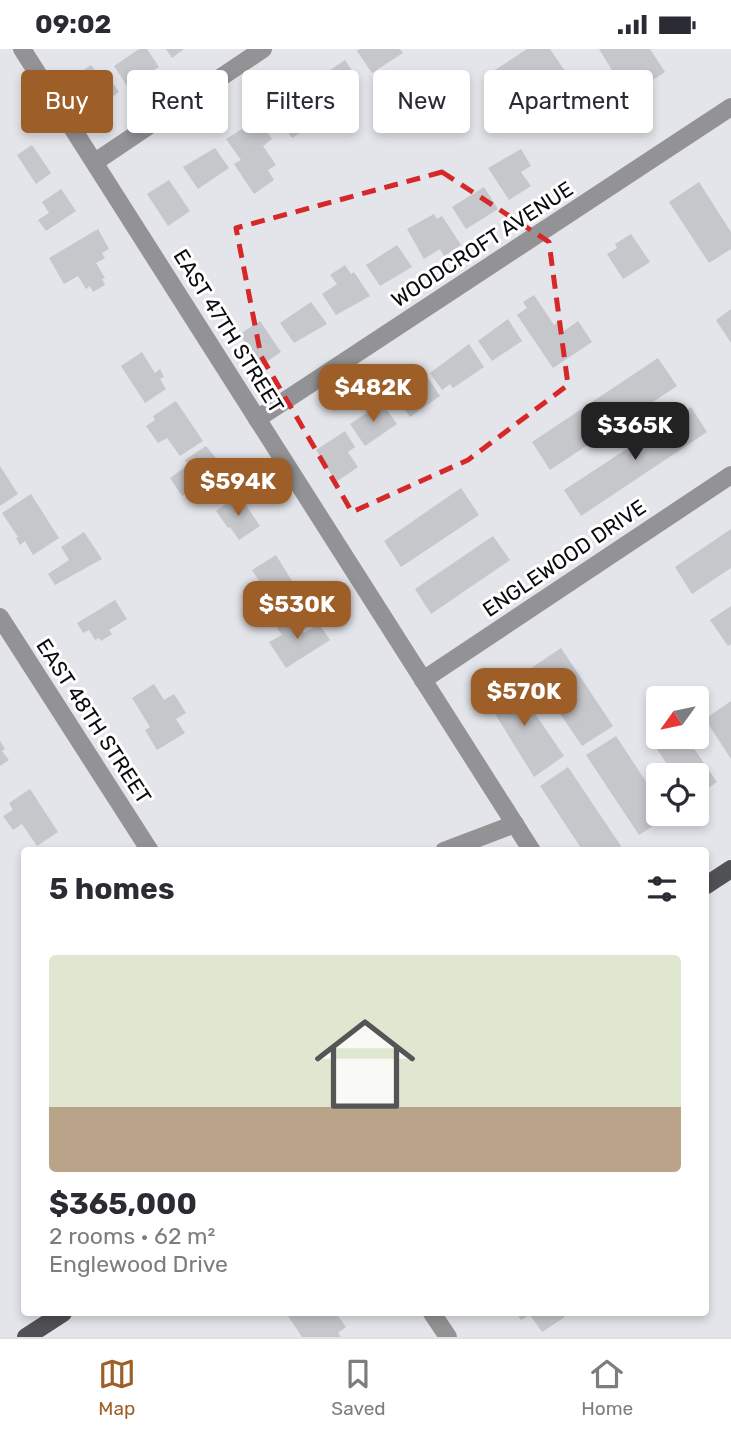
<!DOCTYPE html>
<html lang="en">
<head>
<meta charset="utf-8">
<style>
	:root { --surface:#fff; --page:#f2f2f3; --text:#2b2b33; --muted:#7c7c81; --line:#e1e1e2; --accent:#9e5e28 }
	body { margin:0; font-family:Rubik,sans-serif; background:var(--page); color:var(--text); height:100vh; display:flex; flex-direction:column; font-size:26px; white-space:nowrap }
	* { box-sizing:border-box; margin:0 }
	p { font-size:23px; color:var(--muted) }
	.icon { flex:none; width:38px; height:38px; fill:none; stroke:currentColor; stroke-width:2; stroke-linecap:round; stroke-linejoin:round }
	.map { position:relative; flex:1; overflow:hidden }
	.sheet { position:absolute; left:21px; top:798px; width:688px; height:469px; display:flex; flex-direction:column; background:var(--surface); border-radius:7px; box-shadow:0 4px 10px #0003 }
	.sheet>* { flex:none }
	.hud { position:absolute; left:21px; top:21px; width:690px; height:63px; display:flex; gap:14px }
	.needle { width:46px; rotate:237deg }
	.tools { position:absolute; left:646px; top:637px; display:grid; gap:14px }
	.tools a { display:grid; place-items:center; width:63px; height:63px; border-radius:7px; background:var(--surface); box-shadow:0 4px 10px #0003; font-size:35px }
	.price { position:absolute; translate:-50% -60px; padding:0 16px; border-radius:14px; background:var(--accent); color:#fff; font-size:23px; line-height:46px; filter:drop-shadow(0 2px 4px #0008) }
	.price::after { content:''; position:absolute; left:50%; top:42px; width:21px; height:16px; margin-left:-10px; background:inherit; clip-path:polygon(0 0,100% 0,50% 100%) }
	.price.on { background:#222; color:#fff }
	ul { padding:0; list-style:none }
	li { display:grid; align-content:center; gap:14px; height:371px; padding:0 28px }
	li+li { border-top:2px solid var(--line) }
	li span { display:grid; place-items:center; height:217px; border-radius:7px; color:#555 }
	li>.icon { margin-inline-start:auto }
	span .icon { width:126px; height:126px; fill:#fffc; stroke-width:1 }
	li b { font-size:30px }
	h2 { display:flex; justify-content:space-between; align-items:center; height:84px; padding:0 28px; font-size:30px }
	.chip { padding:0 24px; border-radius:7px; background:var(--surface); box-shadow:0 4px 10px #0003; font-size:24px; line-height:63px }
	.chip.on { background:var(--accent); color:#fff }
	.status { display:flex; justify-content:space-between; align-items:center; height:49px; padding:0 35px; background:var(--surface); direction:ltr }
	.status svg { height:19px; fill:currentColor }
	.tab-bar { display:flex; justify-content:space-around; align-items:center; height:98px; border-top:2px solid var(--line); background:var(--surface); font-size:19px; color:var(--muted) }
	.tab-bar a { display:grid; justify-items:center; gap:4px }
	.tab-bar .on { color:var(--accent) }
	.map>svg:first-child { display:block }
</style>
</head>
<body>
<div class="status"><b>09:02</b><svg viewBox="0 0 49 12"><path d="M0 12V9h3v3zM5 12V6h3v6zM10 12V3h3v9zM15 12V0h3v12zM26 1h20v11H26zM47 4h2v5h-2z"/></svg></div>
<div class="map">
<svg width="731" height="1288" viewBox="0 0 731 1288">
	<rect width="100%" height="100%" fill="#e3e5ea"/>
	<g fill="#c5c7cb">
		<polygon points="139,0 147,0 159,18 127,37 114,17"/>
		<polygon points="166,0 184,0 172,9"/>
		<polygon points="360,0 400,0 403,4 372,24 357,2"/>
		<polygon points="527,0 550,0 569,28 562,33 567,41 557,48 552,41 523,61 495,21"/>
		<polygon points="599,0 650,0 665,23 628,47"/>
		<polygon points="345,11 359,32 328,53 314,32"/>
		<polygon points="91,16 104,34 110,30 119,43 91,62 72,29"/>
		<polygon points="302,40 316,61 297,73 303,82 292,89 286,80 284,82 271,60"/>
		<polygon points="258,70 272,90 263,97 276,116 268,121 274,131 254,145 234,115 241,111 226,90"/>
		<polygon points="32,96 51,124 36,135 17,106"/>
		<polygon points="215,99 229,119 198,140 183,118"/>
		<polygon points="521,100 531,117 521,123 531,137 509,151 488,119"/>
		<polygon points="169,131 190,162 168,177 147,145"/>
		<polygon points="699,133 731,183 731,200 709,214 669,153"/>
		<polygon points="484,138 498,160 466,180 452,158"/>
		<polygon points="61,140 76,162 46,182 38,171 49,164 42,153"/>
		<polygon points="434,165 437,170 442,167 461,196 444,207 440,200 424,210 407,180"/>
		<polygon points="98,180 109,200 102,204 105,209 96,214 105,229 102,230 105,236 93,243 90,237 86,240 78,227 64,235 49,209"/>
		<polygon points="631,185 650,213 623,230 607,205 617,199 615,195"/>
		<polygon points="397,196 412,218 380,237 366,216"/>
		<polygon points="345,216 351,225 354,223 370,247 336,266 322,245 337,235 330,226"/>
		<polygon points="534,246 554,276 558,273 564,282 578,272 592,293 553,319 517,266 527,259 523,253"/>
		<polygon points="311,253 327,275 294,294 280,274"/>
		<polygon points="731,260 731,294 716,271"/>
		<polygon points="508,270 522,292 492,312 478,292"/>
		<polygon points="260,272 281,303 259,318 240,285"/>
		<polygon points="469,295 484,318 453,339 450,335 442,341 430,324"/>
		<polygon points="142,303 155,324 160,320 164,328 160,330 166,340 145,354 121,317"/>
		<polygon points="658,309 677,337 550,421 532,393"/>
		<polygon points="426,326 440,347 410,368 394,346"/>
		<polygon points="176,352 203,392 180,407 167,389 158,394 146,377 155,371 153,367"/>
		<polygon points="382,354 397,375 365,397 350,375"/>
		<polygon points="691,358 707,383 581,467 564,441"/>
		<polygon points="345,382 355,398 348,403 358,418 336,433 316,401"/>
		<polygon points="206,397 224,419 182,447 170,429 188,416 185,411"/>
		<polygon points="0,417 18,445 0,457"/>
		<polygon points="461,439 479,466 401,518 384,492"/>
		<polygon points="31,445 59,489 33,506 25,492 20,496 16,489 18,488 2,464"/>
		<polygon points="239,446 260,477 239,491 230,478 228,479 216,462"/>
		<polygon points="731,480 731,519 692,545 675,518"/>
		<polygon points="84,483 102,510 55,536 48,525 69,511 61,498"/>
		<polygon points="493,487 510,511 431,565 415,540"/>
		<polygon points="276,506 300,545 277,560 252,521"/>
		<polygon points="115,551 127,570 109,581 112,585 101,592 99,589 95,591 89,581 83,584 77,574"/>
		<polygon points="731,557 731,595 728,597 710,571"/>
		<polygon points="292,566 304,584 319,575 330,591 286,619 269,593 282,586 276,577"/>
		<polygon points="561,599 613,677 582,697 530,620"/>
		<polygon points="512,631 564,707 534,728 484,647"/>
		<polygon points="154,635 164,651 174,645 186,664 176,670 185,684 157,701 145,681 150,678 132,649"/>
		<polygon points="731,652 731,710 705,670"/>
		<polygon points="616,687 658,751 658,765 669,767 639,786 586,706"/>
		<polygon points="669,688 686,688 717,733 696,747 696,726 674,726 655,697"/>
		<polygon points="0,692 5,700 2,702 9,711 0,717"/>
		<polygon points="568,718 621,797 614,802 583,802 540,737"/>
		<polygon points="30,740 58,783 37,797 22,775 13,781 3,767 13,761 9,754"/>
		<polygon points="286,1264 336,1264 346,1278 338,1284 341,1288 302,1288"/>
		<polygon points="516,1264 562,1264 565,1268 542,1283 530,1266 521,1271"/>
	</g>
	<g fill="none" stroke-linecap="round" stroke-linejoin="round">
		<g stroke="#939395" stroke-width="18">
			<polyline points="22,0 532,802"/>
			<polyline points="95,113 263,0"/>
			<polyline points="257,370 731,58"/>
			<polyline points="0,568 150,802"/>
			<polyline points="423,631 731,426"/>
			<polyline points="444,802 515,775"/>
			<polyline points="432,1264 448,1288"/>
		</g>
		<g stroke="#505154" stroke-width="18">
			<polyline points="705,837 731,820"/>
			<polyline points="26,1288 63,1264"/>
		</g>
	</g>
	<path fill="none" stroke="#d62828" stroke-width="5" stroke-dasharray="14 9" stroke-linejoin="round" d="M442,123L549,193L568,336L468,411L352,463L261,307L236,179Z"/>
	<g text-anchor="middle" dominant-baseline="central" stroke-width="6" stroke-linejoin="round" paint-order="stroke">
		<g font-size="21" fill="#0c0c0e" stroke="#fff">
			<text transform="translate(482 195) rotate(-33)">WOODCROFT AVENUE</text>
			<text transform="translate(229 282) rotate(58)">EAST 47TH STREET</text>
			<text transform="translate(564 509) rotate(-34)">ENGLEWOOD DRIVE</text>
			<text transform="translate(94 672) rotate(57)">EAST 48TH STREET</text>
		</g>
	</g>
</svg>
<div class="tools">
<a><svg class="needle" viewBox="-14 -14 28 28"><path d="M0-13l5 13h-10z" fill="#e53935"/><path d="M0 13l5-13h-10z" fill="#7c7c81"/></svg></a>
<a><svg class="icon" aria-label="locate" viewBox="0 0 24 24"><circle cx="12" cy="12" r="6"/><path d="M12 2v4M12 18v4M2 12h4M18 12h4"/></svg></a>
</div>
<b class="price" style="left:373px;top:375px">$482K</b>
<b class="price on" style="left:635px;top:413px">$365K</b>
<b class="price" style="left:238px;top:469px">$594K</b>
<b class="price" style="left:297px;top:592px">$530K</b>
<b class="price" style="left:524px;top:679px">$570K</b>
<div class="hud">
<a class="chip on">Buy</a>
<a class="chip">Rent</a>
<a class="chip">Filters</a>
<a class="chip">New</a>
<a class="chip">Apartment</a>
</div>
<section class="sheet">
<h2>5 homes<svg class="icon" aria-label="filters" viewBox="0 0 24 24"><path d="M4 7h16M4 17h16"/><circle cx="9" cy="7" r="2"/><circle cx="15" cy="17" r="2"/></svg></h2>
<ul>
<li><span style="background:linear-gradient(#dfe7d0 70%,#b9a48a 0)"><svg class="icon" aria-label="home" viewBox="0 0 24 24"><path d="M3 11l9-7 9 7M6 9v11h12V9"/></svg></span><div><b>$365,000</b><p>2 rooms · 62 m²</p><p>Englewood Drive</p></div></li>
</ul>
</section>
</div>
<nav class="tab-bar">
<a class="on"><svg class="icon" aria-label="map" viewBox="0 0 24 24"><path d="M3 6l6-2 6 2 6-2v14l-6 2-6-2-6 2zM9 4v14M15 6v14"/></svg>Map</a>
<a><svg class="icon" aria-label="saved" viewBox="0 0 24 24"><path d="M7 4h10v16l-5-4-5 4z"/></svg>Saved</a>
<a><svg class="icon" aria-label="home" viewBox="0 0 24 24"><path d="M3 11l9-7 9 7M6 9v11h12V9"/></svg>Home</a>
</nav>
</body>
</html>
